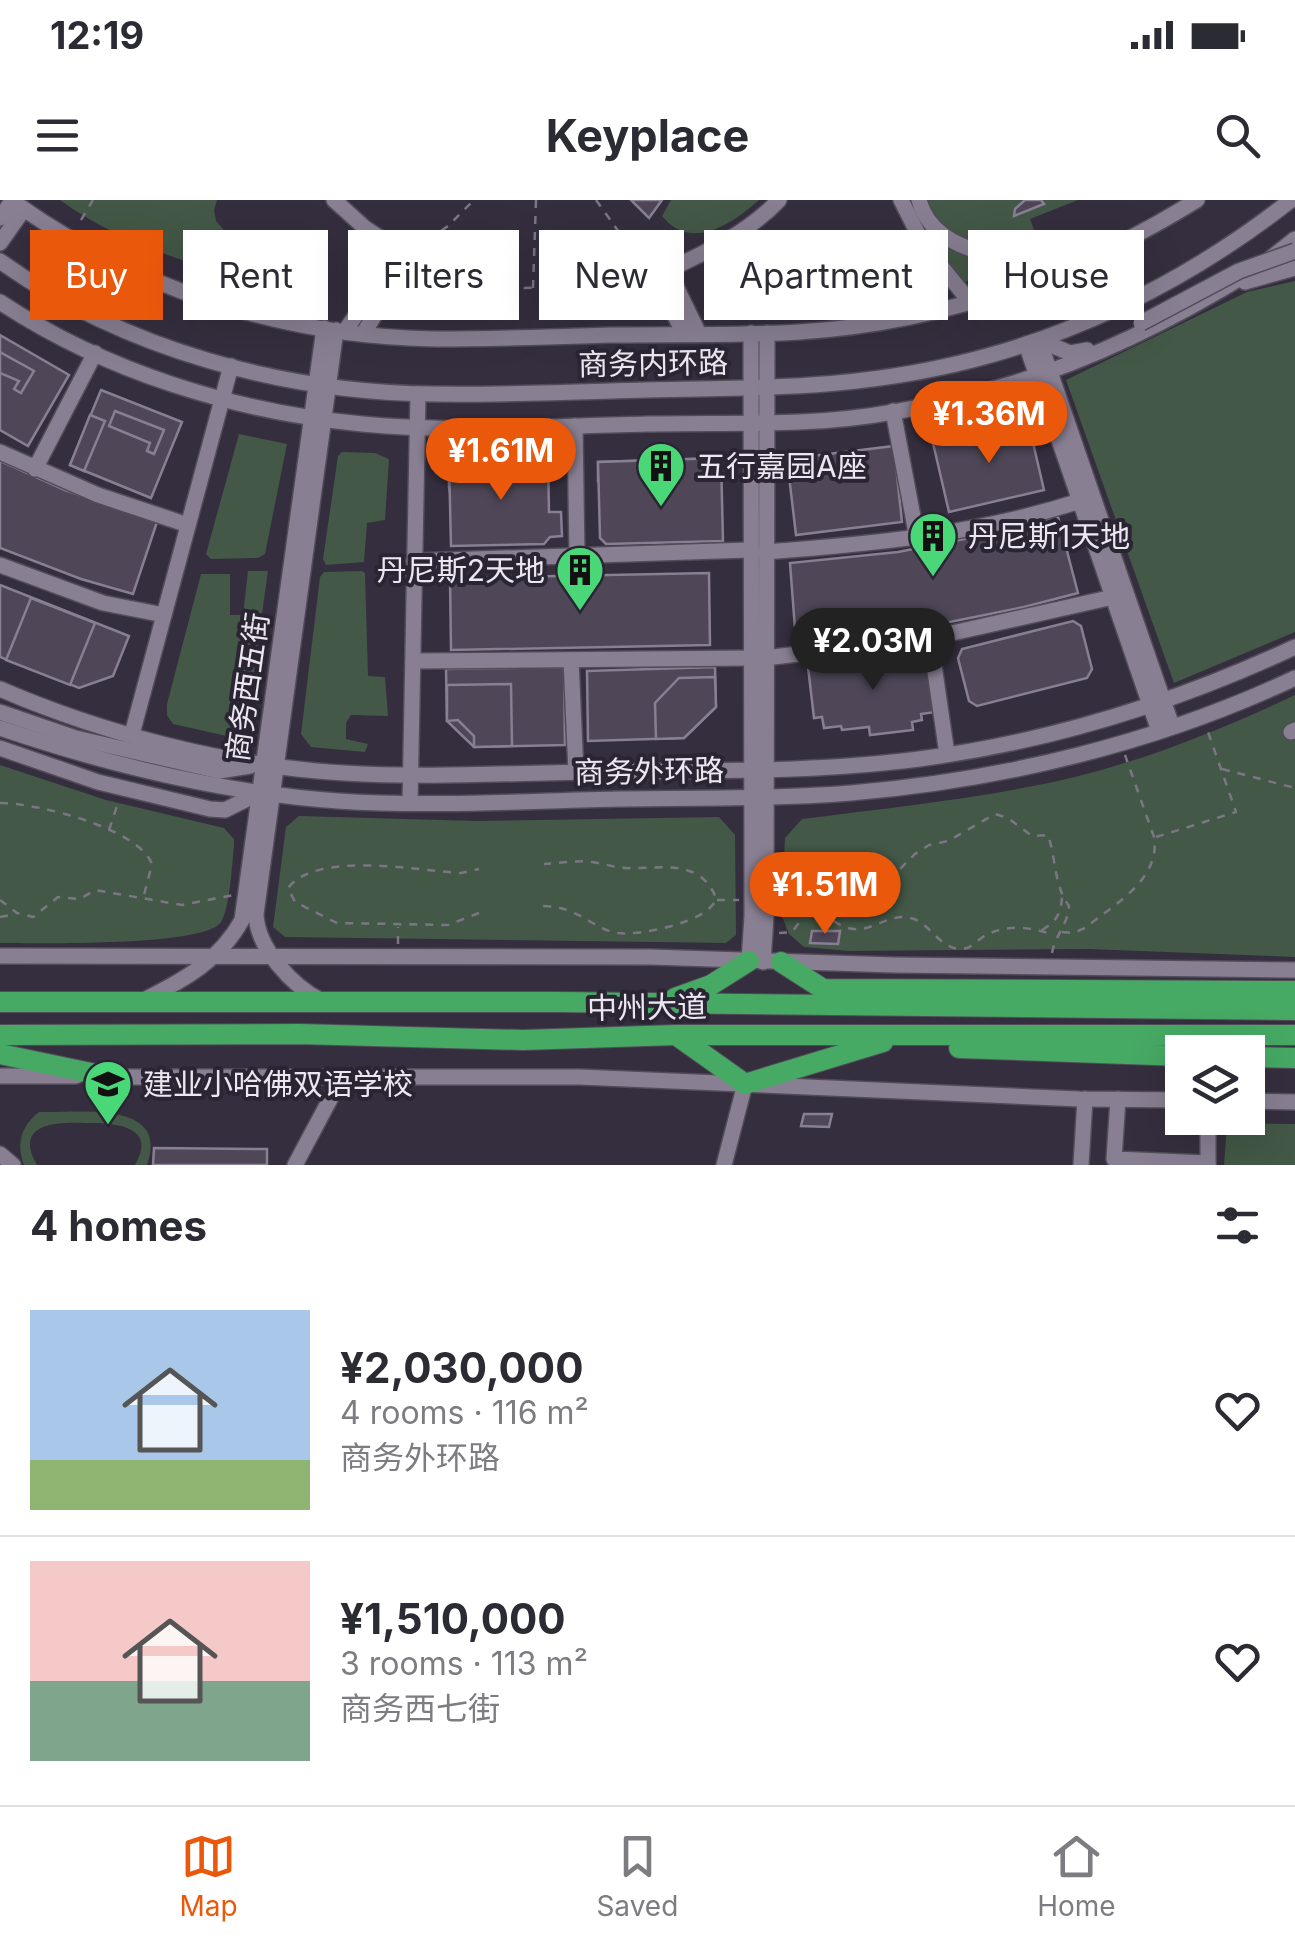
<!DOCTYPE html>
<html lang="en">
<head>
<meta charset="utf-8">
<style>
	:root { --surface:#fff; --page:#f7f7f7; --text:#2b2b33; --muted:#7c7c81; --line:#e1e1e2; --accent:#ea580c }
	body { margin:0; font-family:Inter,"Noto Sans SC",sans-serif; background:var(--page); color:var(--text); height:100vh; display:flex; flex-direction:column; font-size:38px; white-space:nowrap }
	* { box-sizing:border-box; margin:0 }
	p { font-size:32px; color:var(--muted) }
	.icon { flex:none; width:55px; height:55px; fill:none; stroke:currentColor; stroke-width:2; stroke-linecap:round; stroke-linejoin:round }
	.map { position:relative; height:965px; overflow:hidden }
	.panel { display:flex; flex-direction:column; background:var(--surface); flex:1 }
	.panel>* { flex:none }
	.hud { position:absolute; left:30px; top:30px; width:1235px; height:90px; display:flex; gap:20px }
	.fabs { position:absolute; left:1165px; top:835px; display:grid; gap:20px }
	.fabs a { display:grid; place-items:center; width:100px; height:100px; border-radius:0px; background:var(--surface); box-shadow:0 10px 40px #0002; font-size:50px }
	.price { position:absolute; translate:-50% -85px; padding:0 22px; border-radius:35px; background:var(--accent); color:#fff; font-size:32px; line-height:65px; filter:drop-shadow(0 2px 5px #0008) }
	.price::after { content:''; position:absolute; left:50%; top:60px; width:30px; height:22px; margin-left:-15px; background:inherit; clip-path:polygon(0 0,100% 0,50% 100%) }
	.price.current { background:#222; color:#fff }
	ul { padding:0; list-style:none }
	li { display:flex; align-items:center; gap:30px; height:250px; padding:0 30px }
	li+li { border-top:2px solid var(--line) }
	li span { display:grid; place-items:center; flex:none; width:280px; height:200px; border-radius:0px; color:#555 }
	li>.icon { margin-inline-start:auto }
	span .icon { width:120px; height:120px; fill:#fffc; stroke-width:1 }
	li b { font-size:42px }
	h2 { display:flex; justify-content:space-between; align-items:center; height:120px; padding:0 30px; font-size:42px }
	.chip { padding:0 35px; border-radius:0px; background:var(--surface); box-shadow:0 10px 40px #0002; font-size:35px; line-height:90px }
	.chip.current { background:var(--accent); color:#fff }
	.status { display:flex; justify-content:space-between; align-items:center; height:70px; padding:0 50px; background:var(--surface); direction:ltr }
	.status svg { height:28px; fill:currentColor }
	header { display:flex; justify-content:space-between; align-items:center; height:130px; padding:0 30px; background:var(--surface); font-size:45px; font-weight:700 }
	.tab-bar { display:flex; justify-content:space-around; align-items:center; height:140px; border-top:2px solid var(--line); background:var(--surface); font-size:28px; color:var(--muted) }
	.tab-bar a { display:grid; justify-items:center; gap:5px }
	.tab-bar .current { color:var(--accent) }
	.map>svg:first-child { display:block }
</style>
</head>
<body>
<div class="status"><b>12:19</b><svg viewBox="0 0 49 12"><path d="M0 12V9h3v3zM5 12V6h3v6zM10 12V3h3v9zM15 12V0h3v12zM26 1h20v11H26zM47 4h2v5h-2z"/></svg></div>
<header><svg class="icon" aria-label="menu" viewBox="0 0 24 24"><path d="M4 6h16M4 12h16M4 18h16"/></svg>Keyplace<svg class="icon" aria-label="search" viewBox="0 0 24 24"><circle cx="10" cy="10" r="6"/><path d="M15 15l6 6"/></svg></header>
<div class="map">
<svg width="1295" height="965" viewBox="0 0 1295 965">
	<rect width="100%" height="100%" fill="#352e3e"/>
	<g fill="#435847">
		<path d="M60,0H217L214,10L216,21L265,77L261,86C191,63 120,44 60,0Z"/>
		<path d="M671,0H759C732,24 691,52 662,16Z"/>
		<path d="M907,0H913C936,58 968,51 1021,67L964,82L919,29Z"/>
		<path d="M925,0H1078L1030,19L1040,45C1013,49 956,43 938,22C933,16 929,7 925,0Z"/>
		<polygon points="1295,81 1295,432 1174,483 1066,180 1247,92"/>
		<polygon points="239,234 287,244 265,354 258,358 211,359 206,354"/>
		<polygon points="342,252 375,253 389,259 385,320 367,323 364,362 326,365 323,359 338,256"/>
		<polygon points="248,371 268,371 246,529 238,537 231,537 173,524 167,515 167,504 201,374 230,374 230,415 243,415"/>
		<polygon points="362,371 365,373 368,476 385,477 388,516 351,515 346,523 346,539 368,544 365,552 311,547 301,534 320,377 324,372"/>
		<path d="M1295,495V757L1087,749L849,751L804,747L789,734L781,714L785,638L802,619C887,608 974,599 1058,581C1141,562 1219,531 1295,495Z"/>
		<path d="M0,565L106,600L224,628L234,639V646C232,664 230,708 221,722C205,747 35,743 0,743Z"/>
		<polygon points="299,616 477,621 719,617 735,635 736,735 726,743 285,737 273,727 286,627"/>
		<path d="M39,912C77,913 171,899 147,965H135C159,924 111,923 85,923C57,922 13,923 37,965H24C16,944 21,926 39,912Z"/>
		<polygon points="1227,923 1295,924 1295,965 1224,965"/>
	</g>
	<g fill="#4f4758" stroke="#887f92" stroke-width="2.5">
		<polygon points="631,0 662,0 649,18"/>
		<polygon points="1025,0 1041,0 1044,4 1014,16 1015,9"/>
		<polygon points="0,135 69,175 28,246 0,230"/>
		<polygon points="0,152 34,171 21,193 14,189 19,181 0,173"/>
		<polygon points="101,190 182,222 151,298 70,265"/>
		<polygon points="115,211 164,230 154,254 147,251 150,243 109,226"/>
		<polygon points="90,215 105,221 84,271 70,265"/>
		<polygon points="1028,221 1044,290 949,312 933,243"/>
		<polygon points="894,246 902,322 796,335 787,259"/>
		<polygon points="721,258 721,277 702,278 702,282 707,281 705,303 675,304 672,282 679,282 679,279 639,280 639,284 646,284 642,307 617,308 612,285 619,285 619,280 598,281 598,262"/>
		<polygon points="721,258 723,341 606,344 600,338 598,262"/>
		<polygon points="548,259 549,281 537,281 537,286 544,285 541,306 514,307 509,286 516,286 516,282 503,282 503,285 480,283 480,287 485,287 481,307 453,308 449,287 456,287 456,284 449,284 449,262"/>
		<polygon points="548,259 549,312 561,312 562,336 550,337 544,344 451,346 449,262"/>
		<polygon points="0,261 65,290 157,322 133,394 81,379 0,348"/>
		<polygon points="1058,317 1078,393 1024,407 910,430 796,442 790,363 898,352 1005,331"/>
		<polygon points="709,373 710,445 451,450 450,378"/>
		<polygon points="0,385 129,436 113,476 79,488 0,457"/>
		<polygon points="31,398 95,423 70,485 6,460"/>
		<polygon points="1073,421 1081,426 1092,469 1087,478 977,506 969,501 958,458 962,449"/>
		<polygon points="927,452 935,512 921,514 922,520 912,522 913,530 870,535 869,527 842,530 841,526 824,528 822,517 814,518 808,467"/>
		<polygon points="564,467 565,545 474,547 447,521 446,469"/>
		<polygon points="715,467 716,507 684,538 588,541 587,471"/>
		<polygon points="715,477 716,507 684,538 656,539 655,503 679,478"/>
		<polygon points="511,484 512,546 474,547 474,536 458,520 447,521 447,485"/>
		<polygon points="812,731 840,731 838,744 810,743"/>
		<polygon points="804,914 832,914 829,927 801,926"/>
		<polygon points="154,948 267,949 267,965 153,965"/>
	</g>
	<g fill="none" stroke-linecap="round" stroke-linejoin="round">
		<g stroke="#524c59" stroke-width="18">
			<g id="minor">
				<path d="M11,0C134,89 284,137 436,139C494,139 552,137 610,135C673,134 737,136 799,132C942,123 1076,75 1197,0"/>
				<polyline points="334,0 365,28 406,55 402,71 363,134"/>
				<polyline points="901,0 923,44 971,103"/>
				<path d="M919,0C935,62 1035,64 1088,55"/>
				<polyline points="0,18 12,1"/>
				<polyline points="0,43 24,9"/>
				<polyline points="1271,58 1295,39"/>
				<path d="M0,61C123,149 284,193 435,194C505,195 576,192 646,190C768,188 871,189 991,155C1100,124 1202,70 1291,0"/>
				<path d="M662,73C704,53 747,34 779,0"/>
				<polyline points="662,73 674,82 699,134"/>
				<polyline points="662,73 662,90 684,134"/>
				<polyline points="1245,82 1295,68"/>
				<path d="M0,102C106,172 236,212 362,224C456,233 553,226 648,224C699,223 749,224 799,222C867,220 935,206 1000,187C1090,162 1173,120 1252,71"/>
				<polyline points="345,131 400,51"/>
				<polyline points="1039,140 1172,526"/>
				<polyline points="1039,140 1070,153 1087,150"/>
				<polyline points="1026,144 1159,531"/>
				<polyline points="893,211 917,338"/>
				<polyline points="575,226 577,357"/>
				<polyline points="0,252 98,295 188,325"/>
				<polyline points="35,269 95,153"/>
				<path d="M765,352C873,344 977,334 1080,301"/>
				<polyline points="414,361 749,350"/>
				<polyline points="0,365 103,403 164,415"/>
				<polyline points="930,438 947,554"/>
				<polyline points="765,458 930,438 1113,397"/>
				<polyline points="571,460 576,572"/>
				<polyline points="413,461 750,458"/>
				<path d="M0,489C104,534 231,567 344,573C427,578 511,573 594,572C702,570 812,573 919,559C1048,542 1177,502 1295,447"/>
				<polyline points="0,512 76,538 219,571 250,566"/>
				<path d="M0,528C109,565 223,593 338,601C431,607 525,601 618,599C695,598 774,599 851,593C1003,580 1157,543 1295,478"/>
				<polyline points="1291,532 1295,530"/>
				<polyline points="132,534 231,166"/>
				<polyline points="0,548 98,582 210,609 225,610 259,593"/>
				<polyline points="410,603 418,194"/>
				<polyline points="0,756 651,757 894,765 1295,770"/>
				<polyline points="749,761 752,716 751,133"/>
				<polyline points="763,762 766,716 767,133"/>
				<path d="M144,800C184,780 220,760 242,720L324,128"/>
				<path d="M322,801C292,786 257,748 256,714L336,130"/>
				<polyline points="0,876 76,876"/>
				<polyline points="99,877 580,877 1079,899 1182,900"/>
				<polyline points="1118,899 1114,959 1208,963"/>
				<polyline points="1248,901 1295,902"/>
				<polyline points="0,954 13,965"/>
				<polyline points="295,965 335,890 349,877"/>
				<polyline points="724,965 745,884"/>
				<polyline points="1081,965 1085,899"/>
				<polyline points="1208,965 1208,918"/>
			</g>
		</g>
		<g stroke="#524c59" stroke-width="22">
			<g id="highway">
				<polyline points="781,762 823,789 1295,791"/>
				<polyline points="675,798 711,785 749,761"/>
				<polyline points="0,802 557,802 1295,810"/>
				<polyline points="0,835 299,834 523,840 676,835 1295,835"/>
				<polyline points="676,835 745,884 883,842"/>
				<polyline points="959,848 1182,856"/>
				<polyline points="0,854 110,877"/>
				<polyline points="1248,857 1295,858"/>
			</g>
		</g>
		<g stroke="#7c7684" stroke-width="2.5" stroke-dasharray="8 8" stroke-linecap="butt">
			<polyline points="596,0 629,46 653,66"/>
			<polyline points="81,20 93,0"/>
			<polyline points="415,49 448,26 474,0"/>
			<polyline points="416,59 471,79 524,88 595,85 648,61"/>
			<polyline points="533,88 536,0"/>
			<polyline points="1222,569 1295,588"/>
			<path d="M0,603C37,603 138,628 152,664L144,695"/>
			<polyline points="109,630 119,600"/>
			<polyline points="1156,637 1236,612 1207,529"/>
			<path d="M778,676L866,685L888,681L915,654L929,645L948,641L995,614L1008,618L1032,636L1048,635C1056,658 1054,686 1069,706C1068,725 1055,735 1052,753"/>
			<polyline points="0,700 17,713 33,717 58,697 80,699 95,690 182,705 234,695"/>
			<polyline points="717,700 739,700"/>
			<path d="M543,706C581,707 590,728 617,733C639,736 711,722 716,698C701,660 666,668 632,668C619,669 606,664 592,662C576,660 560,663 544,664"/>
			<path d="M479,713L448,725L337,723L295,702L288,688C317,650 418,671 461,673L479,669"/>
			<polyline points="0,717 16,714"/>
			<path d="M1042,730C1056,722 1061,714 1062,697"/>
			<path d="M1062,732L1073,733L1085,728C1113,705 1161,680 1154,637L1125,555"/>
			<path d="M779,733L792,732L804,716C834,712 833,727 854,729C875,731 891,711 914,719C933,726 942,754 967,748C973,746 980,738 986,735C1008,724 1031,727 1054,735"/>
			<polyline points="398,744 398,727"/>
		</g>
		<use href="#minor" stroke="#887f92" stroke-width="15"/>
		<use href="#highway" stroke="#46a964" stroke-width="20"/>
		<g stroke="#524c59" stroke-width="18" stroke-linecap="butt">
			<polyline id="minor-bridge" points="1141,123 1239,71 1295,51"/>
		</g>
		<use href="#minor-bridge" stroke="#887f92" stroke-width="15"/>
	</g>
	<defs>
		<g id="building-pin" transform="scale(2.5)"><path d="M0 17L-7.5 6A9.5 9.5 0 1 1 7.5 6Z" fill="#49d778" stroke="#2b2433"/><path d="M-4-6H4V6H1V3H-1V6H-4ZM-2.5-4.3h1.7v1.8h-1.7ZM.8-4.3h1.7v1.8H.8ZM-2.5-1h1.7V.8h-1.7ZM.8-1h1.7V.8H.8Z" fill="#111"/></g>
		<g id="school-pin" transform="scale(2.5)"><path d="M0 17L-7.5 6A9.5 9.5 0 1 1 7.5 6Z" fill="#49d778" stroke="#2b2433"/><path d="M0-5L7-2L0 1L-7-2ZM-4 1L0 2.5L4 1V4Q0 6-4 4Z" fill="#111"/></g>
	</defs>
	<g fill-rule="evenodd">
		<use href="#building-pin" x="661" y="266"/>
		<use href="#building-pin" x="933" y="336"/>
		<use href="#building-pin" x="580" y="370"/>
		<use href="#school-pin" x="108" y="884"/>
	</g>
	<g text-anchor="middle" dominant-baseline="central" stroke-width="8" stroke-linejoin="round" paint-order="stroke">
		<g font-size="30" fill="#ebe7f1" stroke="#2b2433">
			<text transform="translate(653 163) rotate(-1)">商务内环路</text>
			<text transform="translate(247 487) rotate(-82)">商务西五街</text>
			<text transform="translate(649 571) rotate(-1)">商务外环路</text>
			<text transform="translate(647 807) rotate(-1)">中州大道</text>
		</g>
		<g font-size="30" fill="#ebe7f1" stroke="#2b2433" text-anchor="start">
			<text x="696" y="266">五行嘉园A座</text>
			<text x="968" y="336">丹尼斯1天地</text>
			<text x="545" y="370" text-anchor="end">丹尼斯2天地</text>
			<text x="143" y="884">建业小哈佛双语学校</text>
		</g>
	</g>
</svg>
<div class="fabs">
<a><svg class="icon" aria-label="layers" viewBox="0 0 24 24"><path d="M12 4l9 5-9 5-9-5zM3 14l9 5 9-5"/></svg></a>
</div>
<b class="price" style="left:989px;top:266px">¥1.36M</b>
<b class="price" style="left:501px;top:303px">¥1.61M</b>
<b class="price current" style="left:873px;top:493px">¥2.03M</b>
<b class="price" style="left:825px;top:737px">¥1.51M</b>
<div class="hud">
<a class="chip current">Buy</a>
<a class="chip">Rent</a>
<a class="chip">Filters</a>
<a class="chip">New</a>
<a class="chip">Apartment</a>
<a class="chip">House</a>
</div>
</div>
<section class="panel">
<h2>4 homes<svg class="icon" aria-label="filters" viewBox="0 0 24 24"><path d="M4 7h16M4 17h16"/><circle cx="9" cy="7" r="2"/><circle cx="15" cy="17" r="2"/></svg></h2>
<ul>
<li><span style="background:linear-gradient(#a9c7e8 75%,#8fb573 0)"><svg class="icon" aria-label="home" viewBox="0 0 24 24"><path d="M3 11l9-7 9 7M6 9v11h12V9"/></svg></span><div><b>¥2,030,000</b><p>4 rooms · 116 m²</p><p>商务外环路</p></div><svg class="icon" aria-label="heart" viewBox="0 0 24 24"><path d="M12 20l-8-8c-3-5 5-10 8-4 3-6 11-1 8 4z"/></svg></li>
<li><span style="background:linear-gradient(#f6c9c9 60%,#7fa58c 0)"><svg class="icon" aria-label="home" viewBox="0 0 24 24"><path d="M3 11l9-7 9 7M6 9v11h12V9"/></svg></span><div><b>¥1,510,000</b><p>3 rooms · 113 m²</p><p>商务西七街</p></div><svg class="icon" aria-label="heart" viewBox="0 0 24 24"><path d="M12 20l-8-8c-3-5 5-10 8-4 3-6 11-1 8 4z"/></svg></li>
</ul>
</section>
<nav class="tab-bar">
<a class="current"><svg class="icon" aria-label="map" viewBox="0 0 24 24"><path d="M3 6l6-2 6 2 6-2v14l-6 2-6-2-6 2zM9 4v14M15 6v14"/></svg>Map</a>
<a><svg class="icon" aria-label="saved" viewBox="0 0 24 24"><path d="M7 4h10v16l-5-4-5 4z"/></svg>Saved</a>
<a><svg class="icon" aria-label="home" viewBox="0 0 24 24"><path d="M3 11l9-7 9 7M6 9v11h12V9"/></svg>Home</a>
</nav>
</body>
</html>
